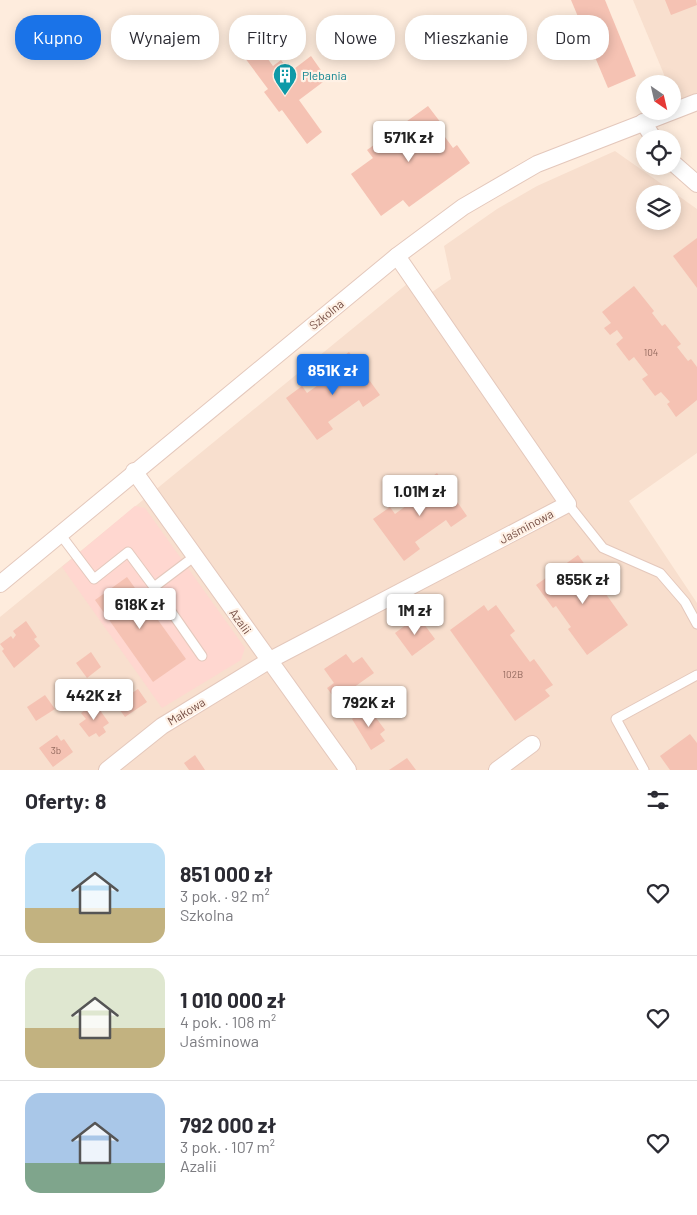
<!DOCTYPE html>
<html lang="pl">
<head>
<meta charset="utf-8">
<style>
	:root { --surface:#fff; --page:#f7f7f7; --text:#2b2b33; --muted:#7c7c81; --line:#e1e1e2; --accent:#1a73e8 }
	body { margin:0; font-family:Barlow,sans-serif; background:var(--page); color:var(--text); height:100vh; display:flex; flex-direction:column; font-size:19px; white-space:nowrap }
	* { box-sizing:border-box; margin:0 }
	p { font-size:16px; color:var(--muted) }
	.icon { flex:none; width:28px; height:28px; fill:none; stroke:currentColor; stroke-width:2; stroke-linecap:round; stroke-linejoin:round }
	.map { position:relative; height:770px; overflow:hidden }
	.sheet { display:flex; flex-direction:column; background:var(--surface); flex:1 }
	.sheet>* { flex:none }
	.banner { position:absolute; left:15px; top:15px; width:668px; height:45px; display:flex; gap:10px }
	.needle { width:32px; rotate:146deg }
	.buttons { position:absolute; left:636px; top:75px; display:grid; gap:10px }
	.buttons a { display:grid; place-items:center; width:45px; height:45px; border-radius:50%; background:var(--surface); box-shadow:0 2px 12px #0003; font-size:25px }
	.price { position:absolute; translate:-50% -42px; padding:0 11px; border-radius:5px; background:#fff; color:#222; font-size:16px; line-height:32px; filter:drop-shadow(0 1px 2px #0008) }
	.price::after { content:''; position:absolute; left:50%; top:30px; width:15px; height:11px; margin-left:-8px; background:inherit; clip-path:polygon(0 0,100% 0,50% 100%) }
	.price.current { background:var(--accent); color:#fff }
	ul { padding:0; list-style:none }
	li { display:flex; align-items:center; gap:15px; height:125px; padding:0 25px }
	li+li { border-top:1px solid var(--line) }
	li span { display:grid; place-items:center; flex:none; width:140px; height:100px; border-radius:15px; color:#555 }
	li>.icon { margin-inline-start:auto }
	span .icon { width:60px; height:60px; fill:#fffc; stroke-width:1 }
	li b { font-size:21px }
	h2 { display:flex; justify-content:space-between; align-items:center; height:60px; padding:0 25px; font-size:21px }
	.tag { padding:0 18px; border-radius:20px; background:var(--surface); box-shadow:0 2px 12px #0003; font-size:18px; line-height:45px }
	.tag.current { background:var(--accent); color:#fff }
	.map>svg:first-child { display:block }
</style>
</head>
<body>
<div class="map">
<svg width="697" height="770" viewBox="0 0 697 770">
	<rect width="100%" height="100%" fill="#feecdd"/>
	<g fill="#f8dfce" fill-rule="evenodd">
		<polygon points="633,0 697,0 697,105 673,95 672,84 668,84"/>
		<path d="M615,151L697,209V453L629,501L697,603V770H0V617L407,284L419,301L451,279L444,246L497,209L537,186ZM645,194H672V221H645Z"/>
	</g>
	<polygon fill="#ffd7d0" points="135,506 145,508 245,648 241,660 162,708 62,567"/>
	<g fill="#f5c2b3">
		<polygon points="571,0 605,0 636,76 608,88"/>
		<polygon points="665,0 696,0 697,5 671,15"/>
		<polygon points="259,47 273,66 281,60 290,72 311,56 327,79 299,100 322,132 307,144 282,110 279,112 264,92 268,89 245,58"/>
		<polygon points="428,106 441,123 437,126 453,148 457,145 470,163 409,207 403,200 381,216 351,174 373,158 367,150"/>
		<polygon points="697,238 697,288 673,256"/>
		<polygon points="634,286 654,311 652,313 662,326 665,324 681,344 677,347 688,361 691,359 697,367 697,400 676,417 667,404 670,402 661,392 655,396 642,379 648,375 634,357 629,361 616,344 623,338 617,330 610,335 604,328 611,323 602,312"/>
		<polygon points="349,352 380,395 363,407 359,400 328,422 333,429 317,440 286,398 302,386 307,393 338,371 333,364"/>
		<polygon points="437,473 467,516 451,527 446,520 415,542 420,549 404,561 373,519 390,507 395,514 425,492 420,485"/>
		<polygon points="578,555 628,625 587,655 568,629 571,627 556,606 553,608 536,585"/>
		<polygon points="127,577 186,659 153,682 95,600"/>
		<polygon points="484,605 488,611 496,605 515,631 510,635 530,662 534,659 553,685 545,690 550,696 515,721 450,630"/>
		<polygon points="418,616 435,639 412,656 395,633"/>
		<polygon points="26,621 37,637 34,639 40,646 14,668 2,651 4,649 0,644 11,636 13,639 16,635 13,631"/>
		<polygon points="91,652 101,667 87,678 76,663"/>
		<polygon points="346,654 353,663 362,657 374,673 336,700 327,688 334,683 324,669"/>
		<polygon points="122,686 126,691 132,693 138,689 147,702 125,717 109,695"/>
		<polygon points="45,695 55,709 36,721 27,707"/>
		<polygon points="95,703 109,723 103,727 106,732 99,737 96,733 89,737 79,724 86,719 81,713"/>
		<polygon points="368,707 385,730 380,734 385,741 371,750 352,719 357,715 356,712"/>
		<polygon points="690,734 697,743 697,770 670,770 660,756"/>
		<polygon points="57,735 61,741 64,739 73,752 53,767 39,748"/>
		<polygon points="195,755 205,770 189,770 184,763"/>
		<polygon points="407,758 416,770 389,770"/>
	</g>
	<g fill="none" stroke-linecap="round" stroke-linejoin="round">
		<g stroke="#e4c8bc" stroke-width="11">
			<g id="lane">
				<polyline points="568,504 603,548 660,573 685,602 697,624"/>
				<polyline points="60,534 94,579 128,552 154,587"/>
				<polyline points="195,556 154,587 202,656"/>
				<polyline points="644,770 616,719 697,675"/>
			</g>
		</g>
		<g stroke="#e4c8bc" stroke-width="18">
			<g id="street">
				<polyline points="643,122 654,139"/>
				<polyline points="672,162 697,184"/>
				<polyline points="134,471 348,770"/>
				<polyline points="0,584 397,256 463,207 537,164 697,102"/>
				<polyline points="107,770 162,726 270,660 568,504 397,256"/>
				<polyline points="497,770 532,744"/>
			</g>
		</g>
		<use href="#lane" stroke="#fff" stroke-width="9"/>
		<use href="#street" stroke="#fff" stroke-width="16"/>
	</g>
	<defs>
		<g id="building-pin" transform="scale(1.25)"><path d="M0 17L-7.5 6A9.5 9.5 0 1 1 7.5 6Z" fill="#0f9aa8" stroke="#fff1e5"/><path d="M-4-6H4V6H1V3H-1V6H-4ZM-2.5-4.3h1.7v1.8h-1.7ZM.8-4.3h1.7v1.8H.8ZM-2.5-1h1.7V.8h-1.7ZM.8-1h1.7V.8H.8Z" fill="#fff"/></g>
	</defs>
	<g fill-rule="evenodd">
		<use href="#building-pin" x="285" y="75"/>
	</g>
	<g text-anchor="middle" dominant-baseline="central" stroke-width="4.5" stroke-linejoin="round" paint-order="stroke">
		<g font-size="10" fill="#956b60">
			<text x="651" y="352">104</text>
			<text x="513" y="674">102B</text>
			<text x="56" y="750">3b</text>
		</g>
		<g font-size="12" fill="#0d838f" stroke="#fff1e5" text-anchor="start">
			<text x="302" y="75">Plebania</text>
		</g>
		<g font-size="12" fill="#754e44" stroke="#fff1e5">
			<text transform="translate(326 314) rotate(-39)">Szkolna</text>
			<text transform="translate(526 526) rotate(-28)">Jaśminowa</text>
			<text transform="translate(241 621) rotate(54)">Azalii</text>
			<text transform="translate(186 711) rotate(-31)">Makowa</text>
		</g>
	</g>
</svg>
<div class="buttons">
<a><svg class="needle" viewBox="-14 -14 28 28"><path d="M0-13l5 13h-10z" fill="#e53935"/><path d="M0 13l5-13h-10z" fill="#7c7c81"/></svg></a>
<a><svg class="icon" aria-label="locate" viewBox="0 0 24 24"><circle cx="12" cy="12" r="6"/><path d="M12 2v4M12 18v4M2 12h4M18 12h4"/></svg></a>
<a><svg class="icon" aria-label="layers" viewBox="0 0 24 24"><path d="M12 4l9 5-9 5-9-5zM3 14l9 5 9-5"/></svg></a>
</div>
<b class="price" style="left:409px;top:163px">571K zł</b>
<b class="price current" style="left:333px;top:396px">851K zł</b>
<b class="price" style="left:420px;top:517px">1.01M zł</b>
<b class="price" style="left:583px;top:605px">855K zł</b>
<b class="price" style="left:140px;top:630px">618K zł</b>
<b class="price" style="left:415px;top:636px">1M zł</b>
<b class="price" style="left:94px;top:721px">442K zł</b>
<b class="price" style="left:369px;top:728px">792K zł</b>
<div class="banner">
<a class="tag current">Kupno</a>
<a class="tag">Wynajem</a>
<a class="tag">Filtry</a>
<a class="tag">Nowe</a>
<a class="tag">Mieszkanie</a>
<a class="tag">Dom</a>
</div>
</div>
<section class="sheet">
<h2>Oferty: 8<svg class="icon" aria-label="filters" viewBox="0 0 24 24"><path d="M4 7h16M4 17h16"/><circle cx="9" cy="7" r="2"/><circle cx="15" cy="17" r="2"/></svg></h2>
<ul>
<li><span style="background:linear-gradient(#bfe0f5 65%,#c2b280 0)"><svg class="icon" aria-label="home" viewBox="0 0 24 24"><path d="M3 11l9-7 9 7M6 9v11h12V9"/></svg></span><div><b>851 000 zł</b><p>3 pok. · 92 m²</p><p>Szkolna</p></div><svg class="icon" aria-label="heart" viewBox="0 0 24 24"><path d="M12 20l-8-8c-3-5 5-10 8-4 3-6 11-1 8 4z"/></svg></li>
<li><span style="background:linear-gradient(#dfe7d0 60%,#c2b280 0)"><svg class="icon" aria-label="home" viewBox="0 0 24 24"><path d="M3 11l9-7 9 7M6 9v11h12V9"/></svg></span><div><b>1 010 000 zł</b><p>4 pok. · 108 m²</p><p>Jaśminowa</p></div><svg class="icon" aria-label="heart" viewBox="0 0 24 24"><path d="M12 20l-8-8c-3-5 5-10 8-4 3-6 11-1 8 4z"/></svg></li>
<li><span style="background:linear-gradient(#a9c7e8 70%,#7fa58c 0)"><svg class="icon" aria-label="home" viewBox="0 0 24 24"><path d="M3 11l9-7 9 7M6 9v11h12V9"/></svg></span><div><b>792 000 zł</b><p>3 pok. · 107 m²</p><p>Azalii</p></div><svg class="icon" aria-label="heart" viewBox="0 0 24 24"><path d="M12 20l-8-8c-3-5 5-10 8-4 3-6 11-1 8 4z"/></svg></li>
</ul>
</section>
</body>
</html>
